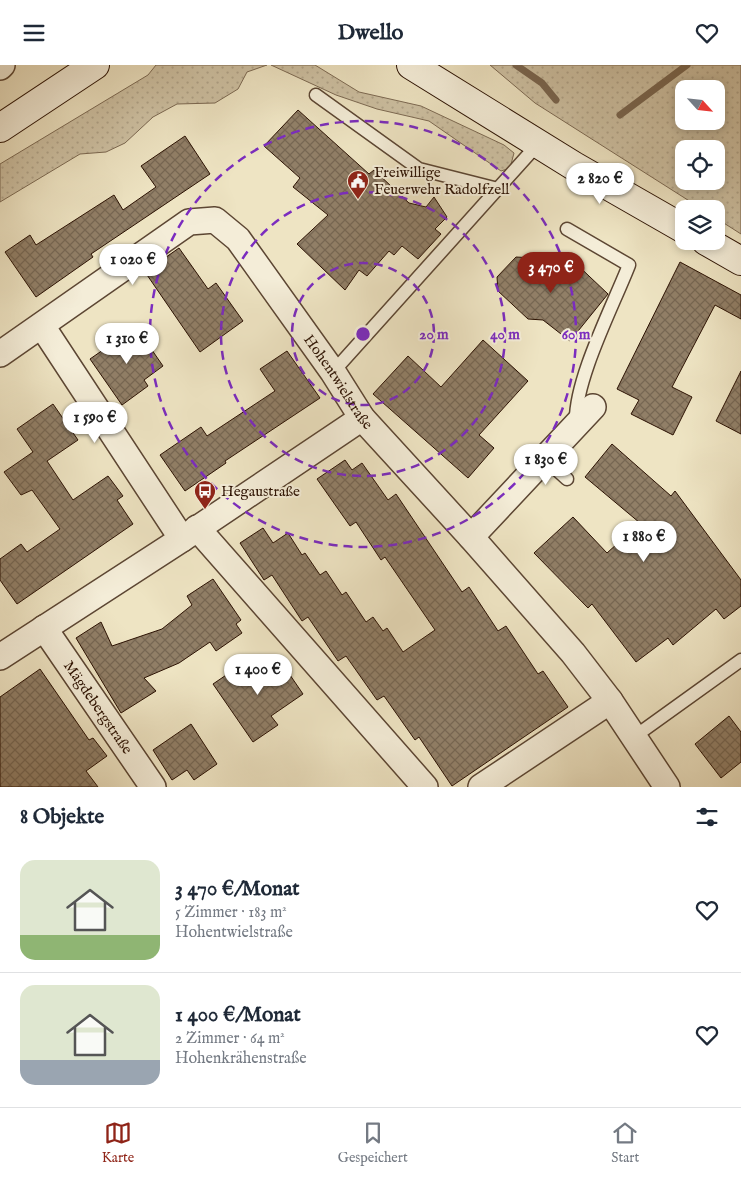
<!DOCTYPE html>
<html lang="de">
<head>
<meta charset="utf-8">
<style>
	:root { --surface:#fff; --page:#f2f2f3; --text:#1f2937; --muted:#747a83; --line:#e0e1e3; --accent:#8f2418 }
	body { margin:0; font-family:"IM FELL English",serif; background:var(--page); color:var(--text); height:100vh; display:flex; flex-direction:column; font-size:19px; white-space:nowrap }
	* { box-sizing:border-box; margin:0 }
	p { font-size:16px; color:var(--muted) }
	.icon { flex:none; width:28px; height:28px; fill:none; stroke:currentColor; stroke-width:2; stroke-linecap:round; stroke-linejoin:round }
	.map { position:relative; height:722px; overflow:hidden }
	.details { display:flex; flex-direction:column; background:var(--surface); flex:1 }
	.details>* { flex:none }
	.needle { width:32px; rotate:117deg }
	.fabs { position:absolute; left:675px; top:15px; display:grid; gap:10px }
	.fabs a { display:grid; place-items:center; width:50px; height:50px; border-radius:10px; background:var(--surface); box-shadow:0 2px 8px #0003; font-size:25px }
	.price { position:absolute; translate:-50% -42px; padding:0 11px; border-radius:18px; background:#fff; color:#222; font-size:16px; line-height:32px; filter:drop-shadow(0 1px 2px #0008) }
	.price::after { content:''; position:absolute; left:50%; top:30px; width:15px; height:11px; margin-left:-8px; background:inherit; clip-path:polygon(0 0,100% 0,50% 100%) }
	.price.on { background:var(--accent); color:#fff }
	ul { padding:0; list-style:none }
	li { display:flex; align-items:center; gap:15px; height:125px; padding:0 20px }
	li+li { border-top:1px solid var(--line) }
	li span { display:grid; place-items:center; flex:none; width:140px; height:100px; border-radius:15px; color:#555 }
	li>.icon { margin-inline-start:auto }
	span .icon { width:60px; height:60px; fill:#fffc; stroke-width:1 }
	li b { font-size:21px }
	h2 { display:flex; justify-content:space-between; align-items:center; height:60px; padding:0 20px; font-size:21px }
	header { display:flex; justify-content:space-between; align-items:center; height:65px; padding:0 20px; background:var(--surface); font-size:22px; font-weight:700 }
	.tab-bar { display:flex; justify-content:space-around; align-items:center; height:70px; border-top:1px solid var(--line); background:var(--surface); font-size:14px; color:var(--muted) }
	.tab-bar a { display:grid; justify-items:center; gap:2px }
	.tab-bar .on { color:var(--accent) }
	.map>svg:first-child { display:block }
</style>
</head>
<body>
<header><svg class="icon" aria-label="menu" viewBox="0 0 24 24"><path d="M4 6h16M4 12h16M4 18h16"/></svg>Dwello<svg class="icon" aria-label="heart" viewBox="0 0 24 24"><path d="M12 20l-8-8c-3-5 5-10 8-4 3-6 11-1 8 4z"/></svg></header>
<div class="map">
<svg width="741" height="722" viewBox="0 0 741 722">
	<defs>
		<pattern id="grass-dots" width="8" height="8" patternUnits="userSpaceOnUse" patternTransform="scale(1.25)"><rect width="8" height="8" fill="#cdc0a2"/><path d="M2 2h.1M6 6h.1" fill="none" stroke="#b0a48a" stroke-width="1.8" stroke-linecap="round"/></pattern>
		<pattern id="building-cross-hatch" width="8" height="8" patternUnits="userSpaceOnUse" patternTransform="scale(1.25)"><rect width="8" height="8" fill="#917f67"/><path d="M0 0l8 8M0 8l8-8" fill="none" stroke="#776753"/></pattern>
	</defs>
	<rect width="100%" height="100%" fill="#eee4c3"/>
	<filter id="stains"><feTurbulence type="fractalNoise" baseFrequency=".004" numOctaves="4"/><feColorMatrix values="0 0 0 0 .2 0 0 0 0 .09 0 0 0 0 .02 0 0 0 .5 -.17"/></filter>
	<radialGradient id="worn" r=".72"><stop offset=".6" stop-color="#630" stop-opacity="0"/><stop offset="1" stop-color="#630" stop-opacity=".3"/></radialGradient>
	<g fill="url(#grass-dots)" stroke="#7c6952" fill-rule="evenodd">
		<polygon points="156,0 267,0 247,7 238,24 215,38 177,39 153,52 125,78 106,87 80,89 0,137 0,99 148,10"/>
		<polygon points="271,0 315,0 359,27 421,41 504,80 514,88 510,103 501,106 429,56 377,44 336,30"/>
		<path d="M490,0H741V169L716,153V144H702L535,38ZM684,24H716V56H684ZM684,84H716V116H684Z"/>
	</g>
	<g fill="none" stroke-linecap="round" stroke-linejoin="round">
		<g stroke="#79654f" stroke-width="7">
			<polyline points="516,0 542,18 556,35"/>
			<polyline points="620,50 687,0"/>
		</g>
	</g>
	<g fill="url(#building-cross-hatch)" stroke="#2c1203">
		<polygon points="298,45 369,109 374,105 409,138 426,142 434,132 447,152 435,164 441,169 418,194 402,181 394,190 389,186 367,211 359,205 345,225 297,179 328,150 293,122 300,113 264,81"/>
		<polygon points="185,71 210,109 91,189 93,192 36,232 5,187 30,170 36,180 114,130 123,145 156,122 141,101"/>
		<polygon points="179,183 208,224 216,218 243,256 200,287 145,207"/>
		<polygon points="516,192 533,193 555,212 571,194 608,229 570,276 543,255 528,254 498,226 497,212"/>
		<polygon points="680,197 741,230 741,254 715,240 672,322 692,332 673,370 631,349 639,335 617,324"/>
		<polygon points="136,262 163,301 144,315 148,321 122,340 90,294"/>
		<polygon points="483,275 528,316 479,370 494,383 468,413 373,329 408,291 441,322"/>
		<polygon points="287,286 320,333 225,396 226,398 185,426 160,390 201,362 207,371 275,326 260,304"/>
		<polygon points="741,306 741,369 716,356"/>
		<polygon points="53,339 78,375 47,396 73,435 108,411 123,431 117,435 133,459 17,539 0,515 0,494 21,479 27,487 60,464 32,425 21,430 4,407 33,387 17,364"/>
		<polygon points="612,379 671,431 675,426 741,515 741,541 724,554 716,544 673,580 668,573 636,597 592,539 588,543 534,488 573,452 607,488 640,458 585,412"/>
		<polygon points="345,395 352,405 362,398 388,435 396,429 462,527 469,522 498,566 506,561 538,609 543,606 568,642 452,721 419,672 415,675 384,631 377,635 346,591 338,596 308,552 302,556 272,510 264,515 240,478 263,463 273,478 288,468 302,490 305,488 320,510 326,506 342,530 346,527 366,557 373,552 383,566 387,563 403,587 435,565 385,492 381,495 356,457 350,461 317,414"/>
		<polygon points="213,514 241,555 236,559 242,568 216,586 210,577 179,598 144,613 156,626 121,648 76,573 101,557 112,581 162,564 192,540 187,531"/>
		<polygon points="277,591 303,629 271,651 278,660 253,677 213,619 238,602 246,613"/>
		<polygon points="40,604 89,675 93,673 107,691 86,706 98,722 0,722 0,632"/>
		<polygon points="729,651 741,667 741,697 721,713 695,679"/>
		<polygon points="191,659 217,699 194,715 187,705 172,715 153,685"/>
	</g>
	<g fill="none" stroke-linecap="round" stroke-linejoin="round">
		<g stroke="#5c4633" stroke-width="15">
			<g id="lane">
				<polyline points="316,30 419,104 498,124"/>
				<path d="M567,164L629,200C613,241 574,316 576,358"/>
				<polyline points="333,307 538,79"/>
				<polyline points="545,394 567,414"/>
				<polyline points="634,672 741,595"/>
			</g>
		</g>
		<g stroke="#5c4633" stroke-width="28">
			<g id="street">
				<polyline points="0,2 2,0"/>
				<polyline points="42,261 182,474"/>
				<path id="s1" d="M0,289L189,157L215,155L238,174L333,307L362,353L471,472L573,588L610,636L667,722"/>
				<polyline points="197,463 425,722"/>
				<polyline points="471,472 593,342"/>
				<path id="s2" d="M44,563L153,722"/>
				<polyline points="0,592 182,474 362,353"/>
				<polyline points="481,722 610,636"/>
			</g>
		</g>
		<g stroke="#2c1203" stroke-width="30">
			<g id="secondary">
				<polyline points="411,0 574,101 684,164"/>
				<polyline points="0,63 95,0"/>
				<polyline points="706,176 741,196"/>
			</g>
		</g>
		<use href="#lane" stroke="#f4edd8" stroke-width="12"/>
		<use href="#street" stroke="#f4edd8" stroke-width="25"/>
		<use href="#secondary" stroke="#f4edd8" stroke-width="28"/>
	</g>
	<g fill="none" stroke="#7b2cbf" stroke-width="2.5" stroke-dasharray="9 6">
		<circle cx="363" cy="269" r="71"/>
		<circle cx="363" cy="269" r="142"/>
		<circle cx="363" cy="269" r="213"/>
	</g>
	<defs>
		<g id="civic-pin" transform="scale(1.125)"><path d="M0 17L-7.5 6A9.5 9.5 0 1 1 7.5 6Z" fill="#8f2418" stroke="#f4edd8"/><path d="M-.6-6.5H3V-4.5H.6V-3L4-1V1h2V6H-6V1h2V-1L-.6-3ZM-1.2 2.5V6h2.4V2.5Z" fill="#fff"/></g>
		<g id="bus-pin" transform="scale(1.125)"><path d="M0 17L-7.5 6A9.5 9.5 0 1 1 7.5 6Z" fill="#8f2418" stroke="#f4edd8"/><path d="M-5-6H5V4H4V6H2V4H-2V6H-4V4H-5ZM-3.5-4V0h7V-4ZM-3.5 1.2v1.5H-2V1.2ZM2 1.2v1.5H3.5V1.2Z" fill="#fff"/></g>
	</defs>
	<g fill-rule="evenodd">
		<use href="#civic-pin" x="358" y="116"/>
		<use href="#bus-pin" x="205" y="426"/>
	</g>
	<g text-anchor="middle" dominant-baseline="central" stroke-width="4" stroke-linejoin="round" paint-order="stroke">
		<g font-size="15" fill="#2c1203" stroke="#f4edd8" text-anchor="start">
			<text x="374" y="107">Freiwillige<tspan x="374" dy="17">Feuerwehr Radolfzell</tspan></text>
			<text x="221" y="426">Hegaustraße</text>
		</g>
		<g font-size="15" fill="#2c1203" stroke="#f4edd8">
			<text stroke="none"><textPath href="#s1" startOffset="461">Hohentwielstraße</textPath></text>
			<text stroke="none"><textPath href="#s2" startOffset="96">Mägdebergstraße</textPath></text>
		</g>
	</g>
	<circle cx="363" cy="269" r="8" fill="#7b2cbf" stroke="#f4edd8" stroke-width="2.5"/>
	<g font-size="15" text-anchor="middle" font-weight="bold" fill="#7b2cbf" stroke="#f4edd8" stroke-width="4" stroke-linejoin="round" paint-order="stroke">
		<text x="434" y="274">20 m</text>
		<text x="505" y="274">40 m</text>
		<text x="576" y="274">60 m</text>
	</g>
	<rect width="100%" height="100%" filter="url(#stains)"/>
	<rect width="100%" height="100%" fill="url(#worn)"/>
</svg>
<div class="fabs">
<a><svg class="needle" viewBox="-14 -14 28 28"><path d="M0-13l5 13h-10z" fill="#e53935"/><path d="M0 13l5-13h-10z" fill="#747a83"/></svg></a>
<a><svg class="icon" aria-label="locate" viewBox="0 0 24 24"><circle cx="12" cy="12" r="6"/><path d="M12 2v4M12 18v4M2 12h4M18 12h4"/></svg></a>
<a><svg class="icon" aria-label="layers" viewBox="0 0 24 24"><path d="M12 4l9 5-9 5-9-5zM3 14l9 5 9-5"/></svg></a>
</div>
<b class="price" style="left:600px;top:140px">2 820 €</b>
<b class="price" style="left:133px;top:221px">1 020 €</b>
<b class="price on" style="left:551px;top:229px">3 470 €</b>
<b class="price" style="left:127px;top:300px">1 310 €</b>
<b class="price" style="left:95px;top:379px">1 590 €</b>
<b class="price" style="left:546px;top:421px">1 830 €</b>
<b class="price" style="left:644px;top:498px">1 880 €</b>
<b class="price" style="left:258px;top:631px">1 400 €</b>
</div>
<section class="details">
<h2>8 Objekte<svg class="icon" aria-label="filters" viewBox="0 0 24 24"><path d="M4 7h16M4 17h16"/><circle cx="9" cy="7" r="2"/><circle cx="15" cy="17" r="2"/></svg></h2>
<ul>
<li><span style="background:linear-gradient(#dfe7d0 75%,#8fb573 0)"><svg class="icon" aria-label="home" viewBox="0 0 24 24"><path d="M3 11l9-7 9 7M6 9v11h12V9"/></svg></span><div><b>3 470 €/Monat</b><p>5 Zimmer · 183 m²</p><p>Hohentwielstraße</p></div><svg class="icon" aria-label="heart" viewBox="0 0 24 24"><path d="M12 20l-8-8c-3-5 5-10 8-4 3-6 11-1 8 4z"/></svg></li>
<li><span style="background:linear-gradient(#dfe7d0 75%,#9aa5b1 0)"><svg class="icon" aria-label="home" viewBox="0 0 24 24"><path d="M3 11l9-7 9 7M6 9v11h12V9"/></svg></span><div><b>1 400 €/Monat</b><p>2 Zimmer · 64 m²</p><p>Hohenkrähenstraße</p></div><svg class="icon" aria-label="heart" viewBox="0 0 24 24"><path d="M12 20l-8-8c-3-5 5-10 8-4 3-6 11-1 8 4z"/></svg></li>
</ul>
</section>
<nav class="tab-bar">
<a class="on"><svg class="icon" aria-label="map" viewBox="0 0 24 24"><path d="M3 6l6-2 6 2 6-2v14l-6 2-6-2-6 2zM9 4v14M15 6v14"/></svg>Karte</a>
<a><svg class="icon" aria-label="saved" viewBox="0 0 24 24"><path d="M7 4h10v16l-5-4-5 4z"/></svg>Gespeichert</a>
<a><svg class="icon" aria-label="home" viewBox="0 0 24 24"><path d="M3 11l9-7 9 7M6 9v11h12V9"/></svg>Start</a>
</nav>
</body>
</html>
